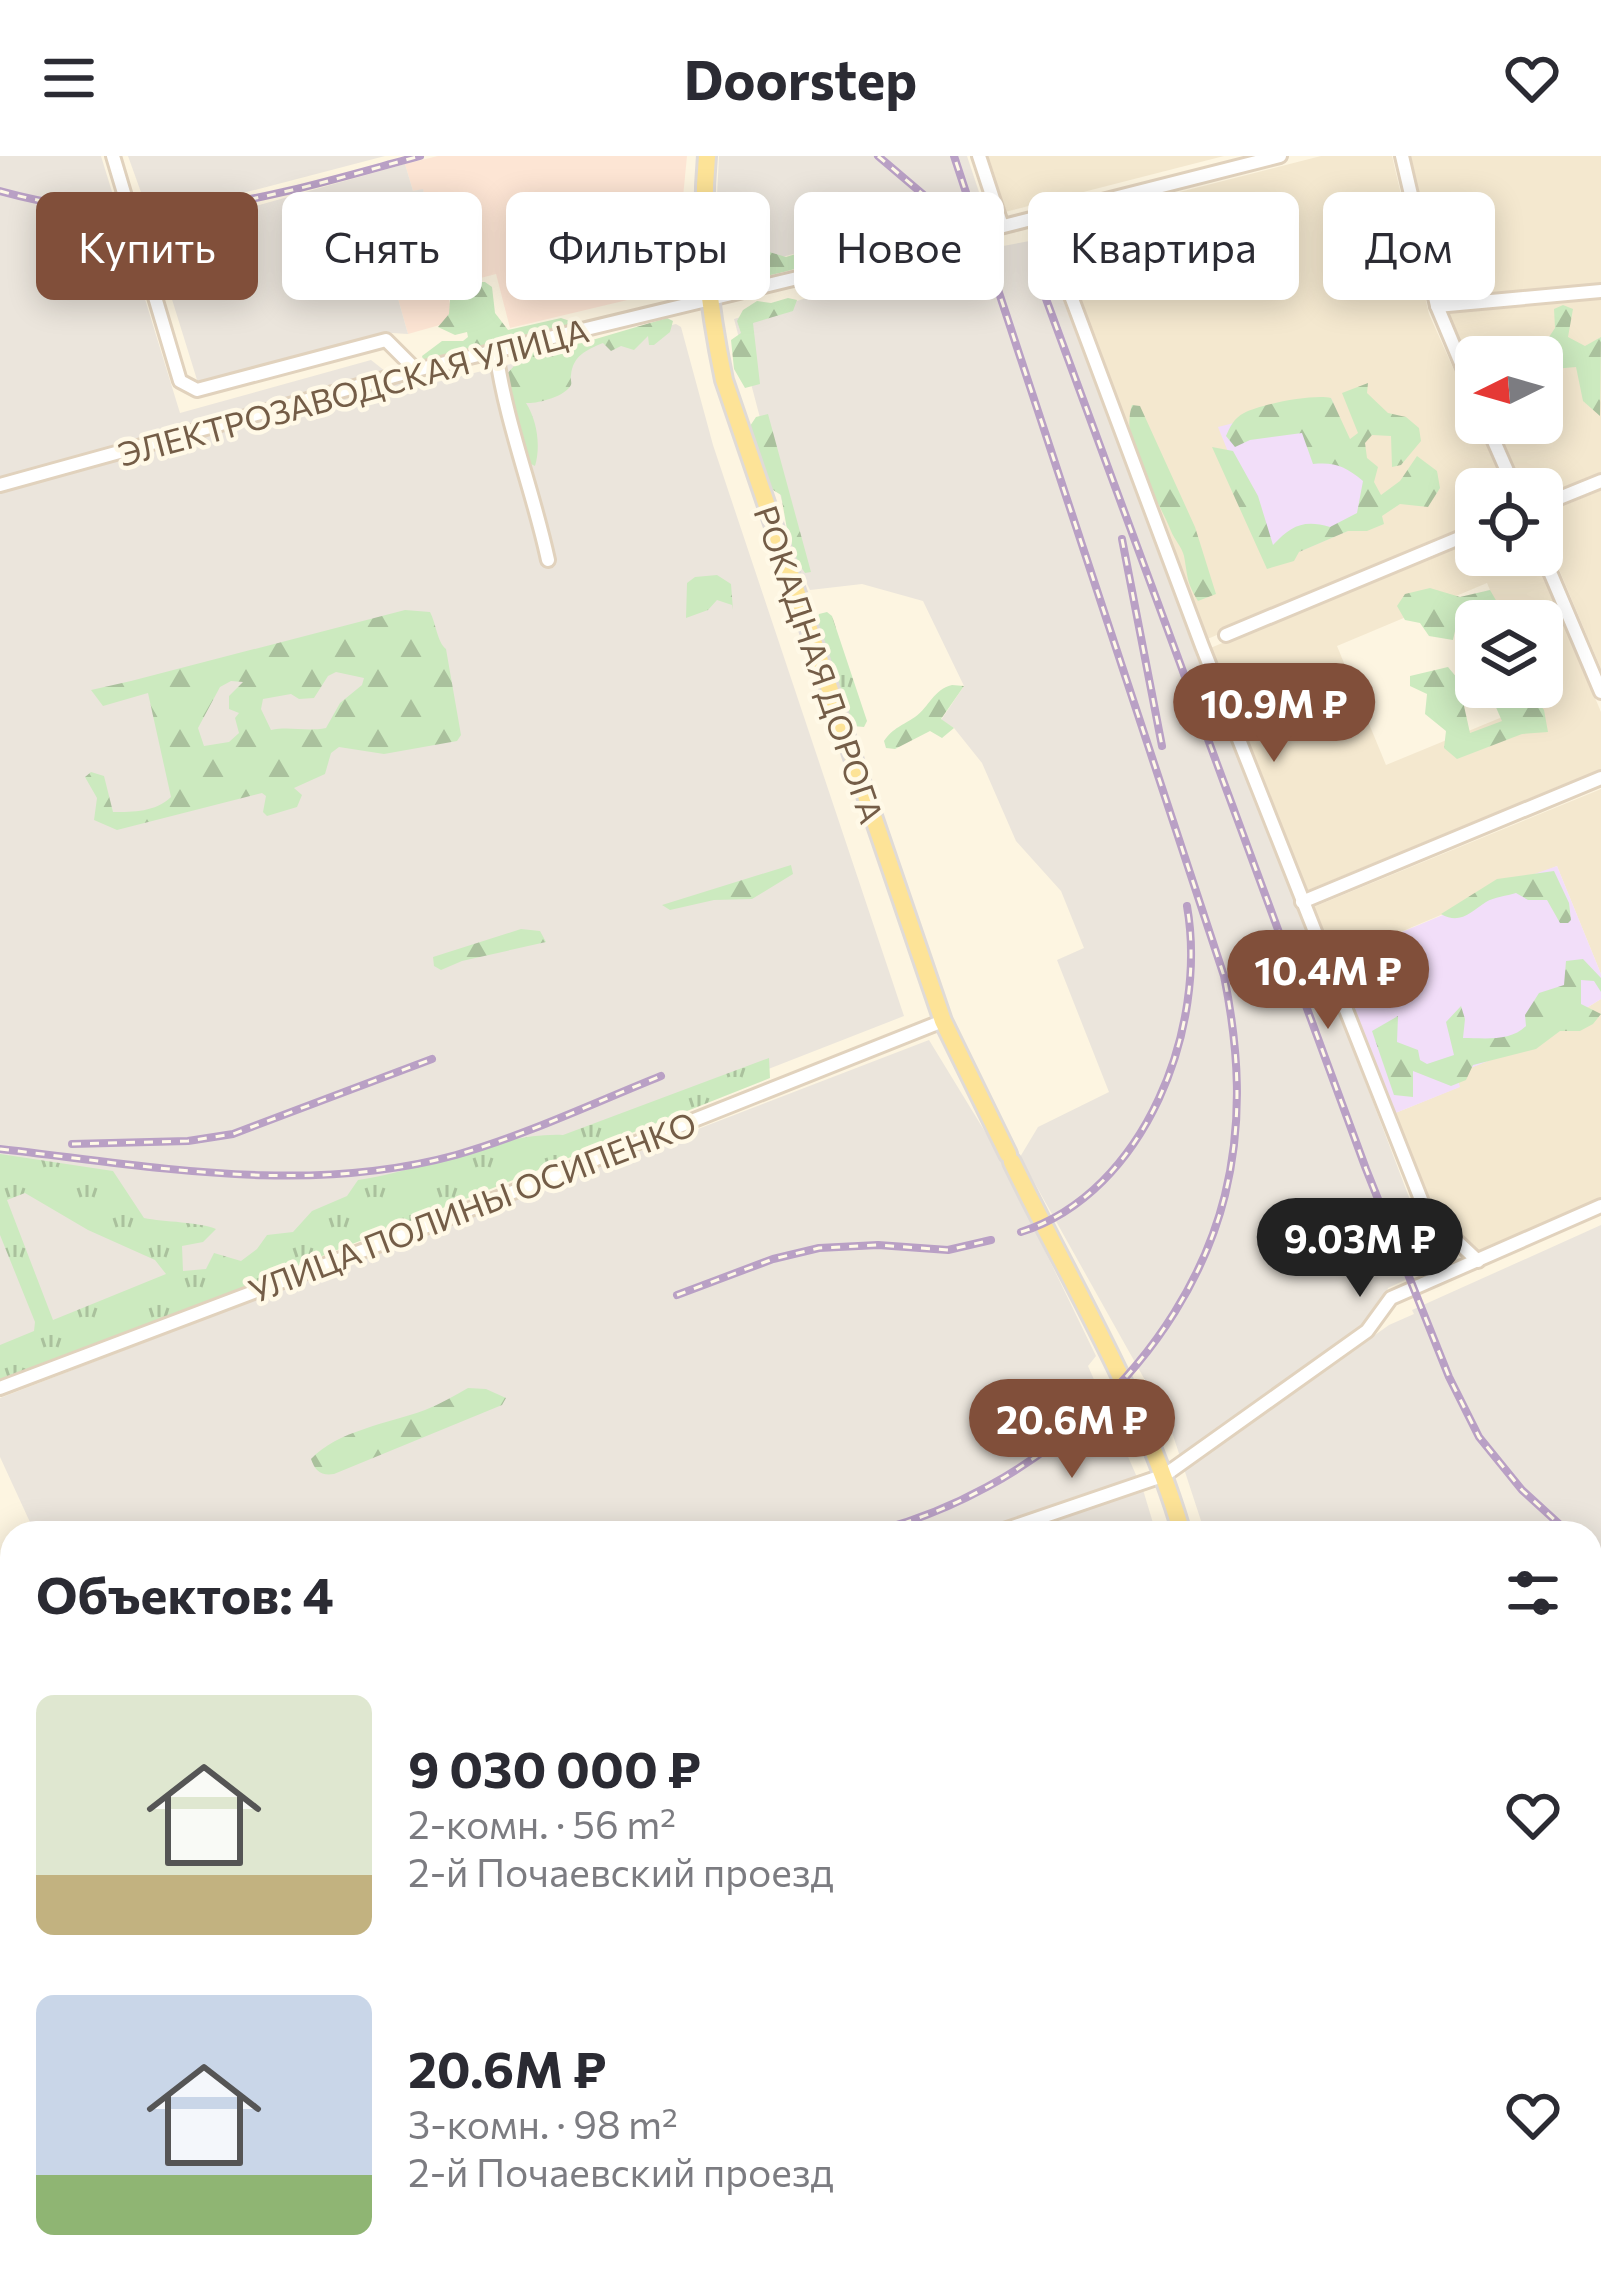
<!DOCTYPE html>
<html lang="ru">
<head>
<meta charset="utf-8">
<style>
	:root { --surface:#fff; --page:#f7f7f7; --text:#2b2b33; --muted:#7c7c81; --accent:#814f3a }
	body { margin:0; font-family:Commissioner,sans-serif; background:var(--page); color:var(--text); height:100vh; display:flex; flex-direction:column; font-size:45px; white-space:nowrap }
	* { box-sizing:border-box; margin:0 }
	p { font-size:39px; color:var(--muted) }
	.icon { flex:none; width:66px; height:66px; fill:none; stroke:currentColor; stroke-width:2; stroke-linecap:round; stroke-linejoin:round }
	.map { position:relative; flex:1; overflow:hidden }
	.sheet { position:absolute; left:0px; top:1365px; width:1602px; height:771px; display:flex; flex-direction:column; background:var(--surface); border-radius:36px 36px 0 0; box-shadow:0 6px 30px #0003 }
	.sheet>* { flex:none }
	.guide { position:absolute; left:36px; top:36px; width:1530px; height:108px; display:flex; gap:24px }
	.needle { width:78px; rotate:265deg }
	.controls { position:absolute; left:1455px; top:180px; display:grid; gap:24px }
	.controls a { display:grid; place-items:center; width:108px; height:108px; border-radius:18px; background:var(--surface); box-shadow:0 6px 30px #0003; font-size:60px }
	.price { position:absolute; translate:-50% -102px; padding:0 27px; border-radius:42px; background:var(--accent); color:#fff; font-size:39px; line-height:78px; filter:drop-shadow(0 3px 6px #0008) }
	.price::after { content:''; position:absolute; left:50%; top:72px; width:36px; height:27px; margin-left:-18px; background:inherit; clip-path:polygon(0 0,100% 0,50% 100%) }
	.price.on { background:#222; color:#fff }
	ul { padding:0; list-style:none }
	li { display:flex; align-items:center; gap:36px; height:300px; padding:0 36px }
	li span { display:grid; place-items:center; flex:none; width:336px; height:240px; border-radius:18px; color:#555 }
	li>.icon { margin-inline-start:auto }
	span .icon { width:144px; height:144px; fill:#fffc; stroke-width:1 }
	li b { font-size:51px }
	h2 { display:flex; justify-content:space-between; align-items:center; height:144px; padding:0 36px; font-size:51px }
	.pill { padding:0 42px; border-radius:18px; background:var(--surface); box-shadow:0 6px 30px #0003; font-size:42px; line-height:108px }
	.pill.on { background:var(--accent); color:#fff }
	header { display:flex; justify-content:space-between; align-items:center; height:156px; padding:0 36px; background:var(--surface); font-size:54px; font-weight:700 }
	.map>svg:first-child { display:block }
</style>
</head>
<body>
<header><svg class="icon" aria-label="menu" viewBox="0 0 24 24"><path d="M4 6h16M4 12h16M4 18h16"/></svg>Doorstep<svg class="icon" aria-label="heart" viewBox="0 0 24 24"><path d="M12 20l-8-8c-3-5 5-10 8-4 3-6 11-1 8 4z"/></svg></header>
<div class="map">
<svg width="1601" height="2135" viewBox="0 0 1601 2135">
	<defs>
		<pattern id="grass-tufts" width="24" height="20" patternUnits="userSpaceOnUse" patternTransform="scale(3)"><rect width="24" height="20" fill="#cceabf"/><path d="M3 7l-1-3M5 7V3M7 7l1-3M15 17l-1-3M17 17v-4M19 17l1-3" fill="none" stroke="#aac19d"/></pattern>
		<pattern id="forest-firs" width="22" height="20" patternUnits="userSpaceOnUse" patternTransform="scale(3)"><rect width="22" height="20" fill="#cceabf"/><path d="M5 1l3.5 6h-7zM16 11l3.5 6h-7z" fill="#aac19d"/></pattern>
	</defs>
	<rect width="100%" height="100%" fill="#fdf5e1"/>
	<g fill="#f4e8cf" fill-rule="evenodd">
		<polygon points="986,0 1224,0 1005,56"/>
		<polygon points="1321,0 1392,0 1429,158 1507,333 1476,333 1476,370 1205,484 1050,69"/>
		<polygon points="1409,0 1601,0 1601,129 1442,142"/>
		<polygon points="1601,142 1601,316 1542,340 1542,333 1524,333 1495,267 1542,267 1542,201 1476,201 1476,223 1447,157"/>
		<polygon points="1601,334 1601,513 1542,373 1542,359"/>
		<path d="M1476,381V399H1535L1601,556V613L1306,735L1208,493ZM1487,427L1503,465H1542V531H1530L1536,547L1386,609L1337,490Z"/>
		<polygon points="1601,633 1601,818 1557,710 1332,805 1311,752"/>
		<polygon points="1601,843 1601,1042 1477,1095 1432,1052 1393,958 1459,931 1455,918 1527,889"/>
	</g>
	<polygon fill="#fde5d4" points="438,0 687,0 683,41 686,130 510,172 496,118 446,131 454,165 408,178 395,132 430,121 443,96 435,93 423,34 413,35 405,8"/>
	<g fill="#ebe5dc">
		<polygon points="0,0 101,0 180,257 371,204 408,233 676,168 681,171 713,289 904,860 0,1214"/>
		<polygon points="128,0 385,0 220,43 147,53"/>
		<polygon points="719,0 967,0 983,48 740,112 714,99"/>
		<polygon points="405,8 413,35 423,33 435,92 442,91 444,96 454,93 462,117 395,132 408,178 392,177 198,227 152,79"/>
		<polygon points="1046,82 1435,1110 1388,1132 1381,1152 1353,1182 1272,1236 1281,1246 1389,1169 1414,1158 1412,1154 1601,1069 1601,1529 1594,1544 1590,1542 1590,1377 1205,1377 1169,1267 1020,1001 1038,971 1109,936 1057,804 1084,792 1061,735 1016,685 982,607 954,572 941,564 964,530 923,445 862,428 810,434 800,414 734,163 959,98"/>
		<polygon points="929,884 995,992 1096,1200 1088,1210 1144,1337 1156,1377 35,1377 0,1301 0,1242"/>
		<polygon points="12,1468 12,2124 1010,2124 1006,2135 0,2135 0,1478"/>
		<polygon points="1036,2124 1396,2124 1404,2135 1032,2135"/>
	</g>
	<g fill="#f2def9">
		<polygon points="1331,242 1382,360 1273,407 1218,271"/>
		<polygon points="1557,710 1601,818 1601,843 1527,889 1456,918 1460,931 1393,958 1332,805 1462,751 1475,739"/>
	</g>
	<g fill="url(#grass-tufts)" fill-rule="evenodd">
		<polygon points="827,456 832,460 867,565 864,571 853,570 817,464 819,458"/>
		<path d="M769,902L770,922L0,1228V1189L34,1175L35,1166L0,1079V998L113,1015L144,1062C163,1066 201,1066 216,1073L203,1086L182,1090L183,1115L206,1113L214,1097L241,1105L257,1093L267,1079L293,1076L312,1055L347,1040L358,1024C425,1015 500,976 563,979ZM25,1037L88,1074L155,1104L166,1118L53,1164L7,1044Z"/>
		<polygon points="1590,1601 1601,1604 1601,1767 1590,1771"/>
	</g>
	<g fill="url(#forest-firs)" fill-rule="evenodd">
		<path d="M904,74L909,79C882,90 853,91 825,98C816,101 808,108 800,111C777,120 748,122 724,126L718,124L713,111L718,90L743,115L766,95L786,101L846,83Z"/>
		<polygon points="470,126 485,126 492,131 495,157 508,174 561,162 570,165 566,173 424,207 422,200 442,185 463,185 468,181 467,176 455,179 438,171 449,158 451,131"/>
		<polygon points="788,142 797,144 793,155 753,167 760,228 745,232 734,213 731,184 741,177 737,165 743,154 757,145 771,147"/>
		<polygon points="1563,149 1573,153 1568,181 1585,190 1601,181 1600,260 1583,245 1576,211 1542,214 1542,201 1476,201 1471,191 1473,187 1490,186 1511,193 1549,181 1555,172 1554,153"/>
		<path d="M667,162L673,165L670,176L654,189H649L648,180L634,194L621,190L611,195L603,187C586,194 573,200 571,219C570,223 572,226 571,229C565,241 536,248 526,247C537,264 541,290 535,310L531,308L516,269L505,220L523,200L533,195L582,187Z"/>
		<path d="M1368,227L1367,237L1388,257L1406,261L1419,272L1421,285L1401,309L1392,311L1391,280L1372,279L1365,287L1367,302L1378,311L1374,326L1381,339L1400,325L1417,300L1437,315L1440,332L1428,351L1400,348L1382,360L1384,368L1367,375H1348L1299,396L1294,405L1267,413L1212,291L1233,295L1258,340L1273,389C1291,370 1303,363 1330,371L1357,357L1363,325C1345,310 1335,306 1313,308L1302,277L1250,284L1235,291L1226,280C1230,271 1234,262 1244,257C1261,248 1313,238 1331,242L1350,283L1358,277L1342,237Z"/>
		<path d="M1132,249L1140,250L1195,371L1216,438L1198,445C1186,425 1188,421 1184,400C1182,391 1174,383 1171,375C1157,339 1119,291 1132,249Z"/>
		<polygon points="768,258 811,416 805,417 791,396 781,339 770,332 750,270 756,261"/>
		<polygon points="717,419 731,428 733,454 732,449 717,444 708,454 686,462 687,427 695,421"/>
		<polygon points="1430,432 1460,441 1490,434 1508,465 1481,465 1475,453 1459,457 1453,484 1429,480 1420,467 1405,464 1397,450 1405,438"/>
		<path d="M405,454L430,456C436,467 437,486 446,493L461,579L457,585L384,598L339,591L331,597L325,618L294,632L302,639L297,651L267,660L263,656L266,640L262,637L117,674L94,664L97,642L85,621L91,616L104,620L113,656C134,656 155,656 171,641L148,537L103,550L91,534L131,525ZM336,516L364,522L362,529L340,547L326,572C306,576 290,570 271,574L261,553L263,543L291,538L299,543L314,542L328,520ZM231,525L243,526L229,540V553L239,557L235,562L239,577L229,586L204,590L198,572L220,531Z"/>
		<polygon points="1448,511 1458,523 1470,577 1502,565 1487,531 1520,531 1516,541 1535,542 1544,554 1548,576 1522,578 1457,603 1444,592 1446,575 1425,558 1427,538 1410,530 1410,520"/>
		<path d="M952,529L964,530L941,563L954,572L942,582L930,575L895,593L886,592L884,585C894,571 902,570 915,561C930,550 933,534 952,529Z"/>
		<polygon points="791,709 793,718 752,743 714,744 670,754 662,749"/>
		<path d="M1554,715L1569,747L1571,764L1568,767H1560L1547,744H1528L1516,737C1507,740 1494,741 1486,746C1471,756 1460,769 1441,758L1497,723Z"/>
		<polygon points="521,773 540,775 546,786 462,805 441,814 434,810 433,801"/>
		<path d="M1583,803L1601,822V836L1594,825L1581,824V848L1601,858L1593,868L1580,875H1560L1536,893L1473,909L1466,924L1451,930L1413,915V941L1394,939L1372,875L1398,860L1397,886L1418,894L1420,904L1427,908L1454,899L1446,866L1461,850L1465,863L1463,882C1484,882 1510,886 1526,870L1525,859L1539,837L1564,829L1566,805Z"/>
		<path d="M468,1232L486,1233L506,1242L502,1249L334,1318C321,1320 315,1315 311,1303C337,1275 389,1267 425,1254C440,1248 454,1240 468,1232Z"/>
	</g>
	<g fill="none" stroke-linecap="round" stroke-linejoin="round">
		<g stroke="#e1d2bd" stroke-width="18">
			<g id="minor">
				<polyline points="113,0 180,225 197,234 386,184 416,214"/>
				<polyline points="979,0 1002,70"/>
				<polyline points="1402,0 1437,150 1476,243"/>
				<polyline points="1041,60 1202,490 1426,1056 1478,1105"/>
				<polyline points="1437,150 1601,135"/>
				<path d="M496,196C506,268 533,334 548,404"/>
				<polyline points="1486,267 1515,333"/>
				<polyline points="0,329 416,214 814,118 1280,0"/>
				<polyline points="1542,349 1601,325"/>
				<polyline points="1542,397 1601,536"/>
				<polyline points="1226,479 1476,375"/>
				<polyline points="1302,746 1601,622"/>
				<polyline points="0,1232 420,1073 943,865"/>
				<polyline points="995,1377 1165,1319 1367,1175 1391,1142 1601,1050"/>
				<polyline points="1590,1589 1601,1594"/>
				<polyline points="1590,1788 1601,1805"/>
				<polyline points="1020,2135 1025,2124"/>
			</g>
		</g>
		<g stroke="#e0dbd7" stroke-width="22">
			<g id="major">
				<path d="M707,0C700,77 708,148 724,224L943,865L1008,998"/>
				<path d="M1012,1006C1071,1128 1144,1246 1182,1377"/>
				<polyline points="1425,2124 1433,2135"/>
			</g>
		</g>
		<use href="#minor" stroke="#fff" stroke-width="12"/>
		<use href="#major" stroke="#fde397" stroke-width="16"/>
		<g stroke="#b9a0c5" stroke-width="8">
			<g id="rail">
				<polyline points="878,0 925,40 980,112"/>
				<path d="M0,35C159,79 268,41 420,0"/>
				<polyline points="1042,132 1366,1013 1449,1221 1479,1281 1522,1334 1569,1377"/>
				<polyline points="1122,383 1162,590"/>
				<polyline points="72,988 188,985 233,978 432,903"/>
				<path d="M0,993C151,1010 306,1040 456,999C526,979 594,947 661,920"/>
				<path d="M1021,1076C1146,1036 1208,870 1187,750"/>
				<polyline points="677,1139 773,1103 819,1092 878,1089 948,1094 991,1084"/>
				<path d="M868,1377C1030,1339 1184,1204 1225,1039C1243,965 1239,894 1224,820L954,0"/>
				<polyline points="1590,1391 1601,1398"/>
				<polyline points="0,1493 12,1482"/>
				<polyline points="0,1980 12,1985"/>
				<polyline points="251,2124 261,2135"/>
				<polyline points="365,2124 393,2135"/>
			</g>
		</g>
		<use href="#rail" stroke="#fff9e7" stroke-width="3" stroke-dasharray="9" stroke-linecap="butt"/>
	</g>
	<g text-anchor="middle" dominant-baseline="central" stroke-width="9" stroke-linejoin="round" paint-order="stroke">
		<g font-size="33" fill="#745d47" stroke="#fff9e7">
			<text transform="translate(353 235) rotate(-15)">ЭЛЕКТРОЗАВОДСКАЯ УЛИЦА</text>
			<text transform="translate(820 508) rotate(71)">РОКАДНАЯ ДОРОГА</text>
			<text transform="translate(472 1050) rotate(-21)">УЛИЦА ПОЛИНЫ ОСИПЕНКО</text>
		</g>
	</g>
</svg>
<div class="controls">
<a><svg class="needle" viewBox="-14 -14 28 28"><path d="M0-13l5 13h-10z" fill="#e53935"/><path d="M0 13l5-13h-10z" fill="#7c7c81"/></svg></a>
<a><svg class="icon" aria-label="locate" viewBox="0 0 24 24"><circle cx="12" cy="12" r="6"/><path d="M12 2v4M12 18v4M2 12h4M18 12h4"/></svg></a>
<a><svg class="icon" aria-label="layers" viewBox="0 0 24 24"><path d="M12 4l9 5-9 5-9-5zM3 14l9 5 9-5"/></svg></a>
</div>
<b class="price" style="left:1274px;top:609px">10.9M ₽</b>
<b class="price" style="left:1328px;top:876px">10.4M ₽</b>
<b class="price on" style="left:1360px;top:1144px">9.03M ₽</b>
<b class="price" style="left:1072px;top:1325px">20.6M ₽</b>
<div class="guide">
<a class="pill on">Купить</a>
<a class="pill">Снять</a>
<a class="pill">Фильтры</a>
<a class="pill">Новое</a>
<a class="pill">Квартира</a>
<a class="pill">Дом</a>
</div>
<section class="sheet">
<h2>Объектов: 4<svg class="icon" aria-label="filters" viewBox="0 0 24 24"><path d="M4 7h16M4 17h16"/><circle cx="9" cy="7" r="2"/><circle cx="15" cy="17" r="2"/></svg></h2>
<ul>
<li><span style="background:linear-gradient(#dfe7d0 75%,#c2b280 0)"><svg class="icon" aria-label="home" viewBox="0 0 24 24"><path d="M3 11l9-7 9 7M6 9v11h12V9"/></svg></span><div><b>9 030 000 ₽</b><p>2-комн. · 56 m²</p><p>2-й Почаевский проезд</p></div><svg class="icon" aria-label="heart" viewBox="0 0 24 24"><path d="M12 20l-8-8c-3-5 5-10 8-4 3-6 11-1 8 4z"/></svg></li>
<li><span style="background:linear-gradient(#c9d6e8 75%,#8fb573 0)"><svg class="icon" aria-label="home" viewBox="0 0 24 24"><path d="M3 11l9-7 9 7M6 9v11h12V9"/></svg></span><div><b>20.6M ₽</b><p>3-комн. · 98 m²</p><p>2-й Почаевский проезд</p></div><svg class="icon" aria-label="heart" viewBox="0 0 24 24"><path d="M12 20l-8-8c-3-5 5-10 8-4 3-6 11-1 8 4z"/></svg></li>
</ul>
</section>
</div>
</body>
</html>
